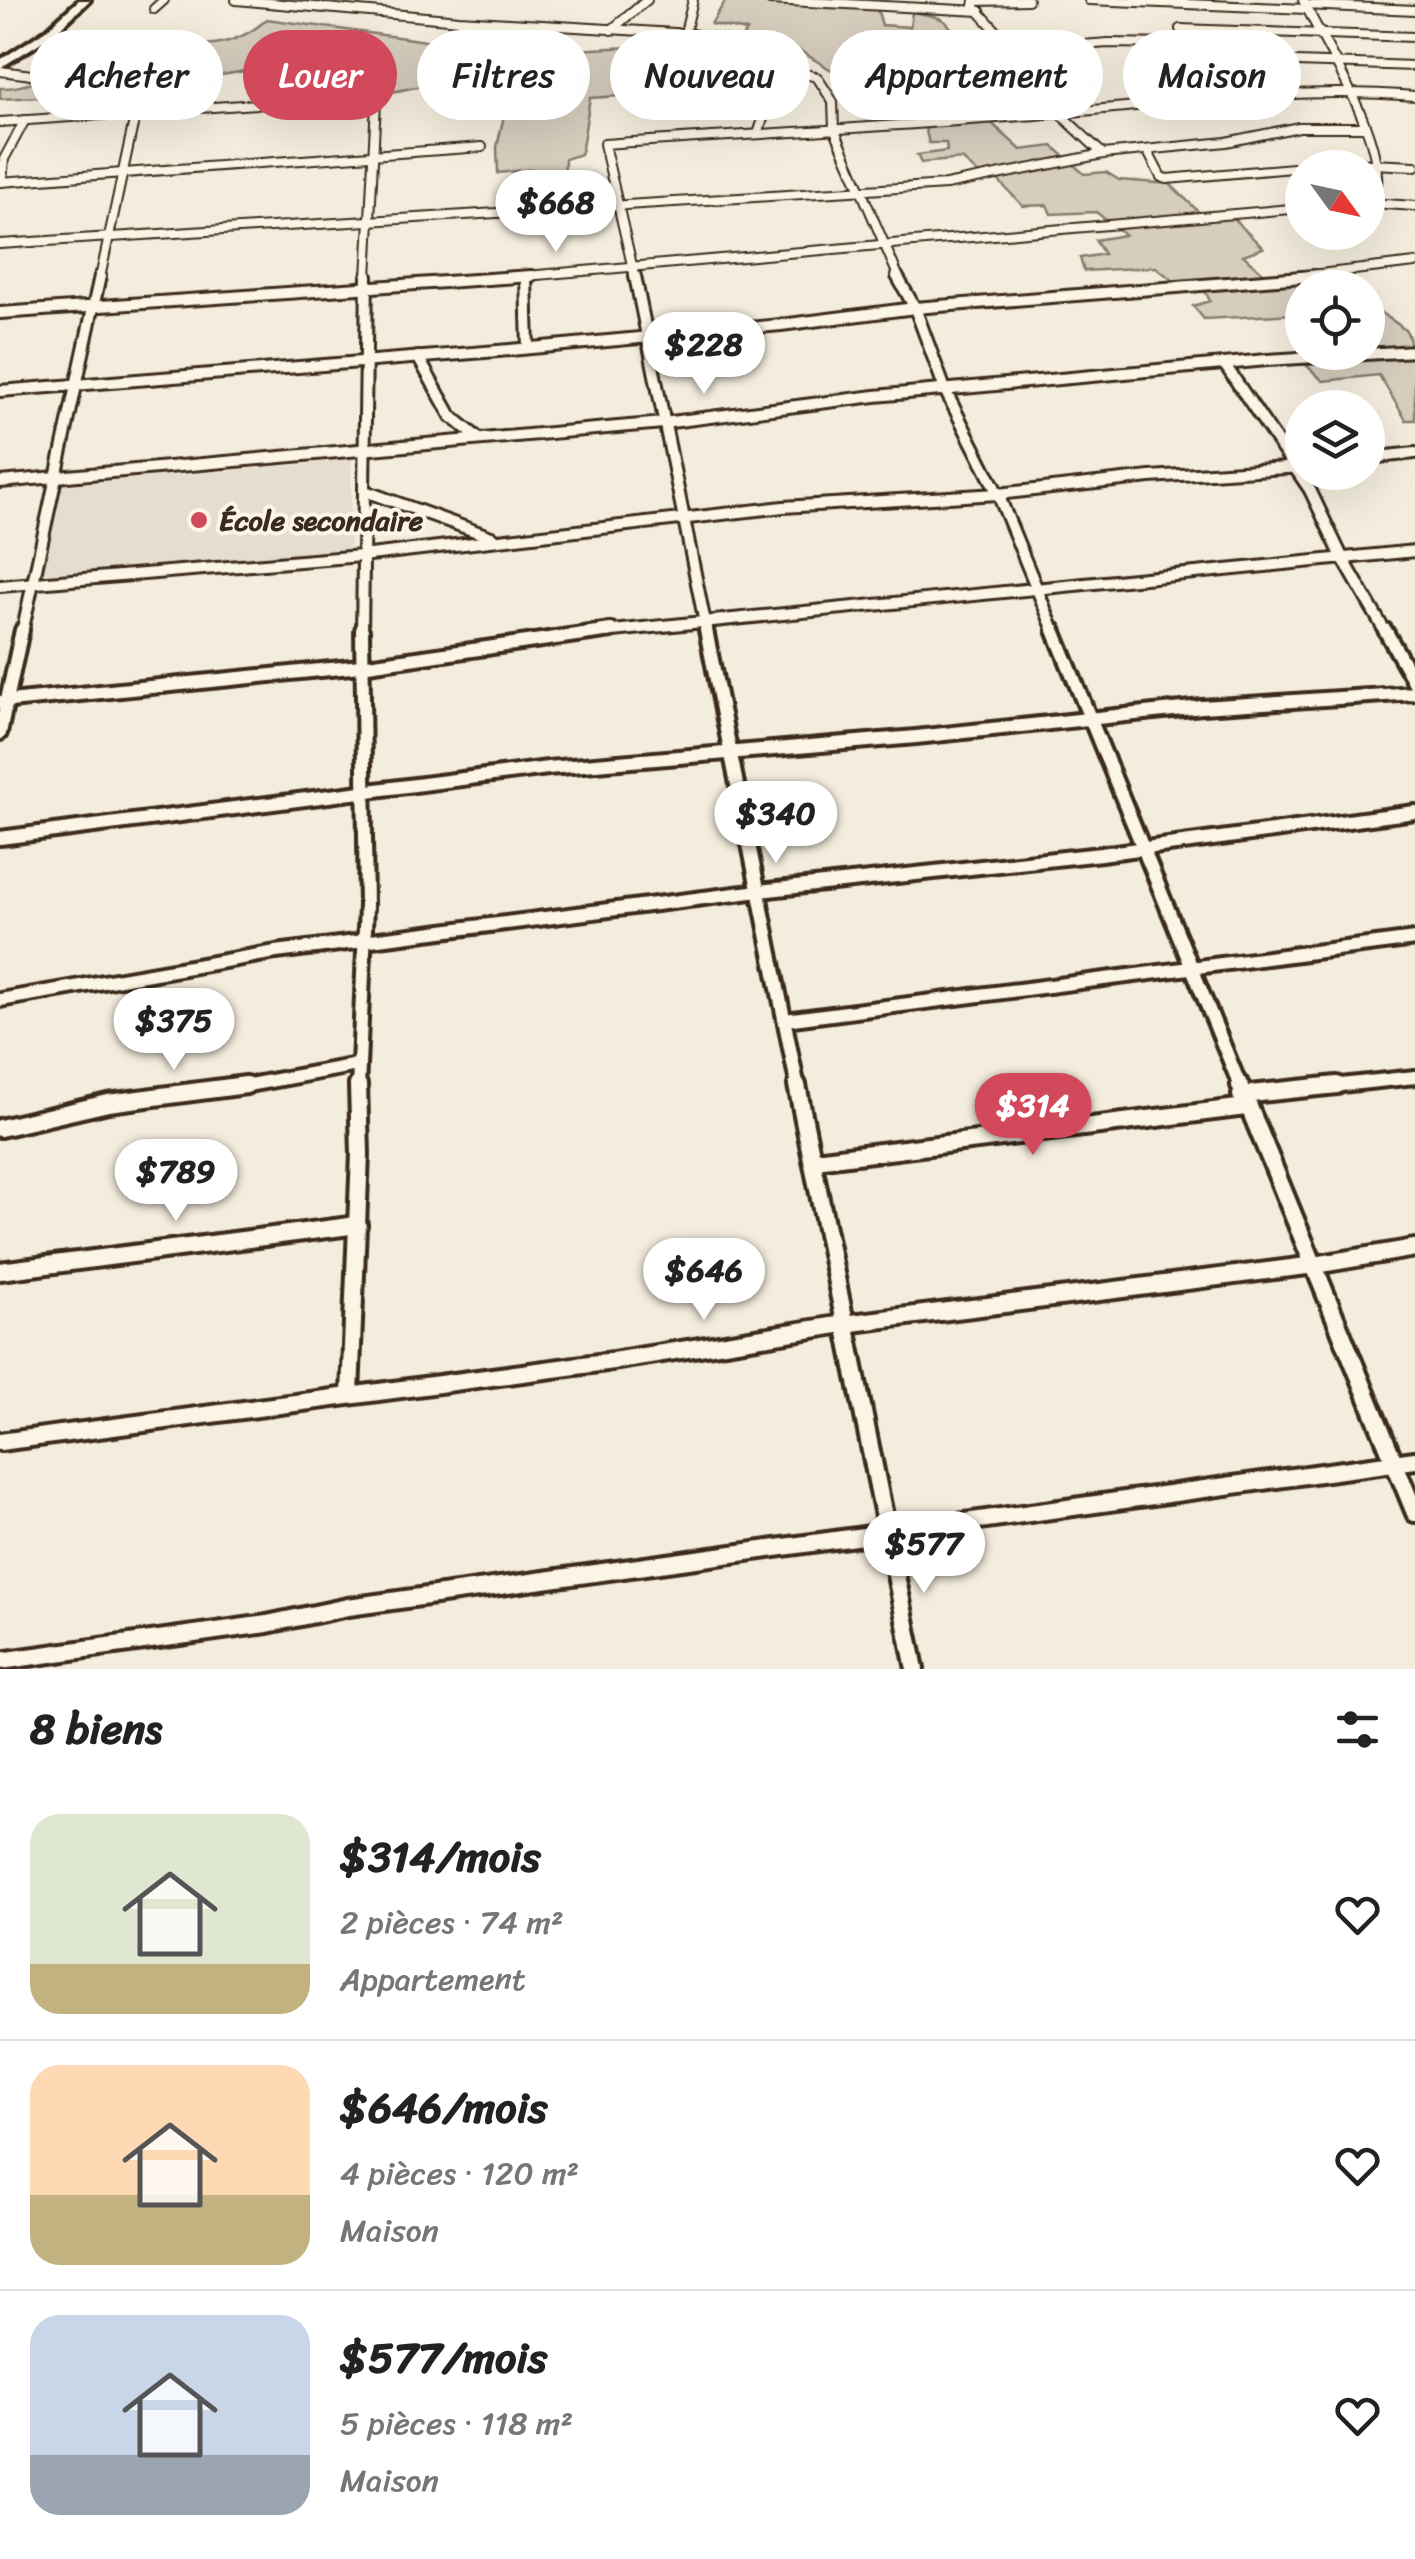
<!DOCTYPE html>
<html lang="fr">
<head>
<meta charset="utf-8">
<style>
	:root { --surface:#fff; --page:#f2f2f2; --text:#222; --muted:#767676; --line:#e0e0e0; --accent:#d1495b }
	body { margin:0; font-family:Sriracha,sans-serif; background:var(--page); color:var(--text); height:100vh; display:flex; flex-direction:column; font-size:38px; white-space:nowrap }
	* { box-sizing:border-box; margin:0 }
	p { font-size:32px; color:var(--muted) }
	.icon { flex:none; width:55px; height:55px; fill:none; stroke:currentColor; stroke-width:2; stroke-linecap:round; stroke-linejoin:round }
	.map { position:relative; height:1669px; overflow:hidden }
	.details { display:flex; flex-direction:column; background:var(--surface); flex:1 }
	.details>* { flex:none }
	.hud { position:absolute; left:30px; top:30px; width:1355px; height:90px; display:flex; gap:20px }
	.needle { width:65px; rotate:123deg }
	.fabs { position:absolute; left:1285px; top:150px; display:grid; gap:20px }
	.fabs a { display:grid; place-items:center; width:100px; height:100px; border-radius:50%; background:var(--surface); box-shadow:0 10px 40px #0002; font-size:50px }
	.price { position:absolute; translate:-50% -85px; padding:0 22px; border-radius:35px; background:#fff; color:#222; font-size:32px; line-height:65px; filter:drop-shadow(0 2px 5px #0008) }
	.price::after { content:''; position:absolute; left:50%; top:60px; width:30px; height:22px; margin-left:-15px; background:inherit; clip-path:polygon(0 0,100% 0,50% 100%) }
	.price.active { background:var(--accent); color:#fff }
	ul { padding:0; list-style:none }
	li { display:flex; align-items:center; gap:30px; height:250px; padding:0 30px }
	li+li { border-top:2px solid var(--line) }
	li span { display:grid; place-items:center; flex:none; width:280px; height:200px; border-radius:30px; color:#555 }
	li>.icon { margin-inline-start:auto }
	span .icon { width:120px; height:120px; fill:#fffc; stroke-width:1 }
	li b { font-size:42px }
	h2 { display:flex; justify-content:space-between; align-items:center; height:120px; padding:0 30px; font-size:42px }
	.chip { padding:0 35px; border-radius:45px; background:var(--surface); box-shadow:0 10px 40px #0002; font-size:35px; line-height:90px }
	.chip.active { background:var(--accent); color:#fff }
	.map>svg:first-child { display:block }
</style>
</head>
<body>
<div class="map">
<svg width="1415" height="1669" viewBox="0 0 1415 1669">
	<rect width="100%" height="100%" fill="#f4eddd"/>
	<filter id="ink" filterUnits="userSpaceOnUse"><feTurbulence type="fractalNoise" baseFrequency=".01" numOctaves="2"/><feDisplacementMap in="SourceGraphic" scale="20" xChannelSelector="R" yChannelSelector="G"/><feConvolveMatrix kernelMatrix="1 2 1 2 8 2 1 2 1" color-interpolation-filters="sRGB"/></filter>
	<g filter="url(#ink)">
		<polygon fill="#e5ddce" points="352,460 349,554 35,582 55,486"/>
		<g fill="#d6cdbd" stroke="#887c6e" stroke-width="2.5">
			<path d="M726,0H851L848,6L877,8L882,25L910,27L912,12C931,16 948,15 954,35L934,37L942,45H959L970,55L935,63L921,59L911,65L933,79L945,73L963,97L1021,150L1053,146L1084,174L1106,172L1119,180L1170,184L1203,216L1233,218L1263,248L1243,255L1264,274H1296L1306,287L1302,288V321L1295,314L1204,319L1193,306L1210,301L1204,289L1182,288L1156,267L1084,271L1080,258L1104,254L1095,240L1125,235L1096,212L1051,214L1047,205L1023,206L996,178L982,177L962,159L921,163L917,155L947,151L946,143H929L925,127L787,43C769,55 750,65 745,88L590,98L581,154L565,159L564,190L537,191L533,169L498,173L497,147L505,111L530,108L533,99C503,98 469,109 437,112L430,105L449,99L435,83L378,95L375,72L317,80V88L300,97L276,99L286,65H252L245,71L216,76L136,79L134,92L101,94L92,113L76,114L81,95L0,99V88C24,89 52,76 72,62C77,58 83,50 90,47C96,44 106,48 113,46C167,35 218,64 267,19L448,44L537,50L541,36L574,50L669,45L689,35L738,42L747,31L711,24Z"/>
			<path d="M1368,304C1379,313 1398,322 1407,332C1415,352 1415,395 1415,420H1406L1379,375L1323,381L1306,365L1343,363L1334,353L1368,352Z"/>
		</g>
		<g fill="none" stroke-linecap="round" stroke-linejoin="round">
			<g stroke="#3b2a1e" stroke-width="12">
				<g id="minor-far3">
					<polyline points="236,0 459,20 691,34 728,41 749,50 762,63 817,77 833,102 834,128 899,278"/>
					<polyline points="770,0 980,11"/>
					<polyline points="975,0 974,6 1018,55 1048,114"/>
					<polyline points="1089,0 1307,9"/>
					<path d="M1303,0C1327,52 1393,147 1374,203"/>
					<polyline points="975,1 1028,0"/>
					<polyline points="1305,5 1415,10"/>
					<polyline points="154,9 164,0"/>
					<polyline points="1180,29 1415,37"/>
					<polyline points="611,30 647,0"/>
					<polyline points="50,32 158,43 133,125 100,278"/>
					<polyline points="685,33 693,0"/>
					<polyline points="1018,50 1108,43 1174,44"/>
					<polyline points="1180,58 1415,66"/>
					<polyline points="1180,58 1189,65 1183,73 1208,98"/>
					<polyline points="0,71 32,75"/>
					<polyline points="1059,113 1103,154"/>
					<polyline points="0,122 272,103"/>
					<polyline points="759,131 764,116 756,90 765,64"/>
					<polyline points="1147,150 1161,177 1167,179 1350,163 1415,166"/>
					<polyline points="0,182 482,147"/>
					<polyline points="2,182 4,159 25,120"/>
					<polyline points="1370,203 1415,206"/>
					<polyline points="0,244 946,185 1103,154 1226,142 1299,127 1363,127"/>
					<polyline points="367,278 376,102"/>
					<polyline points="503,278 1302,208"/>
					<path d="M635,278L604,144C756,134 908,126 1059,113C1179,103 1295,86 1415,96"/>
					<polyline points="1284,278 1415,263"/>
				</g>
			</g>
			<g stroke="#3b2a1e" stroke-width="16">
				<g id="minor-far2">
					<polyline points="635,276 707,633"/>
					<polyline points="897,276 915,308 946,392 998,494 1055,633"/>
					<polyline points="526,277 528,348"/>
					<polyline points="0,313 531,276"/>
					<polyline points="418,357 451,416 478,438"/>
					<polyline points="1225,365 1310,490 1341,555 1386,633"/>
					<polyline points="0,391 510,350 781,325 915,308 1314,276"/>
					<polyline points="1368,458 1415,453"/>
					<polyline points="0,482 663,423 875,396 1267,360 1415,351"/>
					<polyline points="365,491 494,538"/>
					<polyline points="0,586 361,556 783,507 998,494 1150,477 1302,467"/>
					<polyline points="22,633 100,276"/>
					<polyline points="362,633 367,276"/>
					<polyline points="593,633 1415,551"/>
				</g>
			</g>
			<g stroke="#3b2a1e" stroke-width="20">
				<g id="minor-far1">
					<polyline points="706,630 798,1088"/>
					<polyline points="1054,630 1241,1088"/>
					<polyline points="1385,630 1415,683"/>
					<polyline points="0,702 361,666 611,630"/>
					<polyline points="0,733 22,630"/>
					<polyline points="0,838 548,768 916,737 1202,707 1415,693"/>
					<polyline points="0,1000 276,952 759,891 1101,854 1415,812"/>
					<polyline points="785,1020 1415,939"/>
					<polyline points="232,1088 357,1065"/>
					<polyline points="358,1088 366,906 362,630"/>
					<polyline points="1313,1088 1415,1077"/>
				</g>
			</g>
			<g stroke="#3b2a1e" stroke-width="24">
				<g id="minor">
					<polyline points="797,1085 915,1669"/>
					<polyline points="1240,1085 1415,1513"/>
					<polyline points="1241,1095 1337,1085"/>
					<polyline points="0,1128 108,1103 246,1085"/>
					<polyline points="815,1160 1246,1107"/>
					<polyline points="0,1271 358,1225"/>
					<polyline points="350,1394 360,1154 358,1085"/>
					<polyline points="0,1442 606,1362 844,1324 1315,1265 1415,1248"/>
					<polyline points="0,1661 267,1624 348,1607 1415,1460"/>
				</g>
			</g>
			<g stroke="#3b2a1e" stroke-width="8">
				<polygon id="primary" points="79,0 90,0 54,34 0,68 0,60 46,30"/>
			</g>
			<use href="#minor-far3" stroke="#fcf5e5" stroke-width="8"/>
			<use href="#minor-far2" stroke="#fcf5e5" stroke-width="10"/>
			<use href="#minor-far1" stroke="#fcf5e5" stroke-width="12"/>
			<use href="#minor" stroke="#fcf5e5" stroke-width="16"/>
			<use href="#primary" fill="#fcf5e5" fill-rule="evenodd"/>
		</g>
	</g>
	<circle fill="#d1495b" stroke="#fcf5e5" stroke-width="4" cx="199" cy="520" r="10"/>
	<g text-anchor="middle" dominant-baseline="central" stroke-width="8" stroke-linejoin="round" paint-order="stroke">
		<g font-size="28" font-weight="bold" fill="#3b2a1e" stroke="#fcf5e5" text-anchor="start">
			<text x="219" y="520">École secondaire</text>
		</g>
	</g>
</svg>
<div class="fabs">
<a><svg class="needle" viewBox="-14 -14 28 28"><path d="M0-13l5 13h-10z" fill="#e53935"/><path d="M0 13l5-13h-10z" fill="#767676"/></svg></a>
<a><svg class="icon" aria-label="locate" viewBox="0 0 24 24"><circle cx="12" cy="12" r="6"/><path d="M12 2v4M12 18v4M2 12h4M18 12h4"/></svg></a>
<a><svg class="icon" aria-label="layers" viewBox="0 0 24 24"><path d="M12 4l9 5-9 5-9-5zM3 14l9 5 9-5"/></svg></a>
</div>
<b class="price" style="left:556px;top:255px">$668</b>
<b class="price" style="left:704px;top:397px">$228</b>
<b class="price" style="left:776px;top:866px">$340</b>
<b class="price" style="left:174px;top:1073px">$375</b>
<b class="price active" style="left:1033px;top:1158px">$314</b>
<b class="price" style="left:176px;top:1224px">$789</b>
<b class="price" style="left:704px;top:1323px">$646</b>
<b class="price" style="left:924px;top:1596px">$577</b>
<div class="hud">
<a class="chip">Acheter</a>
<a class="chip active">Louer</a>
<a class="chip">Filtres</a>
<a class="chip">Nouveau</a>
<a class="chip">Appartement</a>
<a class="chip">Maison</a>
</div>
</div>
<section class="details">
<h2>8 biens<svg class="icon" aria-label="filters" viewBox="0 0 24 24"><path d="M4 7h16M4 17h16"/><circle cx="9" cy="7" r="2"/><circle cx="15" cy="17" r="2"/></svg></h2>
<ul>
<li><span style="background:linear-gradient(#dfe7d0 75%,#c2b280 0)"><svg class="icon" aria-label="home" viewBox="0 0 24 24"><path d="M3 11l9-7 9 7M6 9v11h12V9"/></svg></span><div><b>$314/mois</b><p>2 pièces · 74 m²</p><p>Appartement</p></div><svg class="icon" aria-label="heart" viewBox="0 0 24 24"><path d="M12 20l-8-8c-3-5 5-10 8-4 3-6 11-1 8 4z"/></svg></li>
<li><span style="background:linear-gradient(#ffd9b3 65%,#c2b280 0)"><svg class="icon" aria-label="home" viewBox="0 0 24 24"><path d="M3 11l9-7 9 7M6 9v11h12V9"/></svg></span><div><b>$646/mois</b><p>4 pièces · 120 m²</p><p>Maison</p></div><svg class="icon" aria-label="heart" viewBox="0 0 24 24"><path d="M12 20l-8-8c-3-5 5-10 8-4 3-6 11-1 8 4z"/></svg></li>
<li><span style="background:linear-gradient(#c9d6e8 70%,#9aa5b1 0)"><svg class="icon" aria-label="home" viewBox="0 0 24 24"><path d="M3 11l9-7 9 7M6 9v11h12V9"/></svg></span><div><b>$577/mois</b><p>5 pièces · 118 m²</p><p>Maison</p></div><svg class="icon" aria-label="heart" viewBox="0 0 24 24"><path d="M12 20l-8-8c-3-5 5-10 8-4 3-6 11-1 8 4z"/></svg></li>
</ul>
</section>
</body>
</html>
